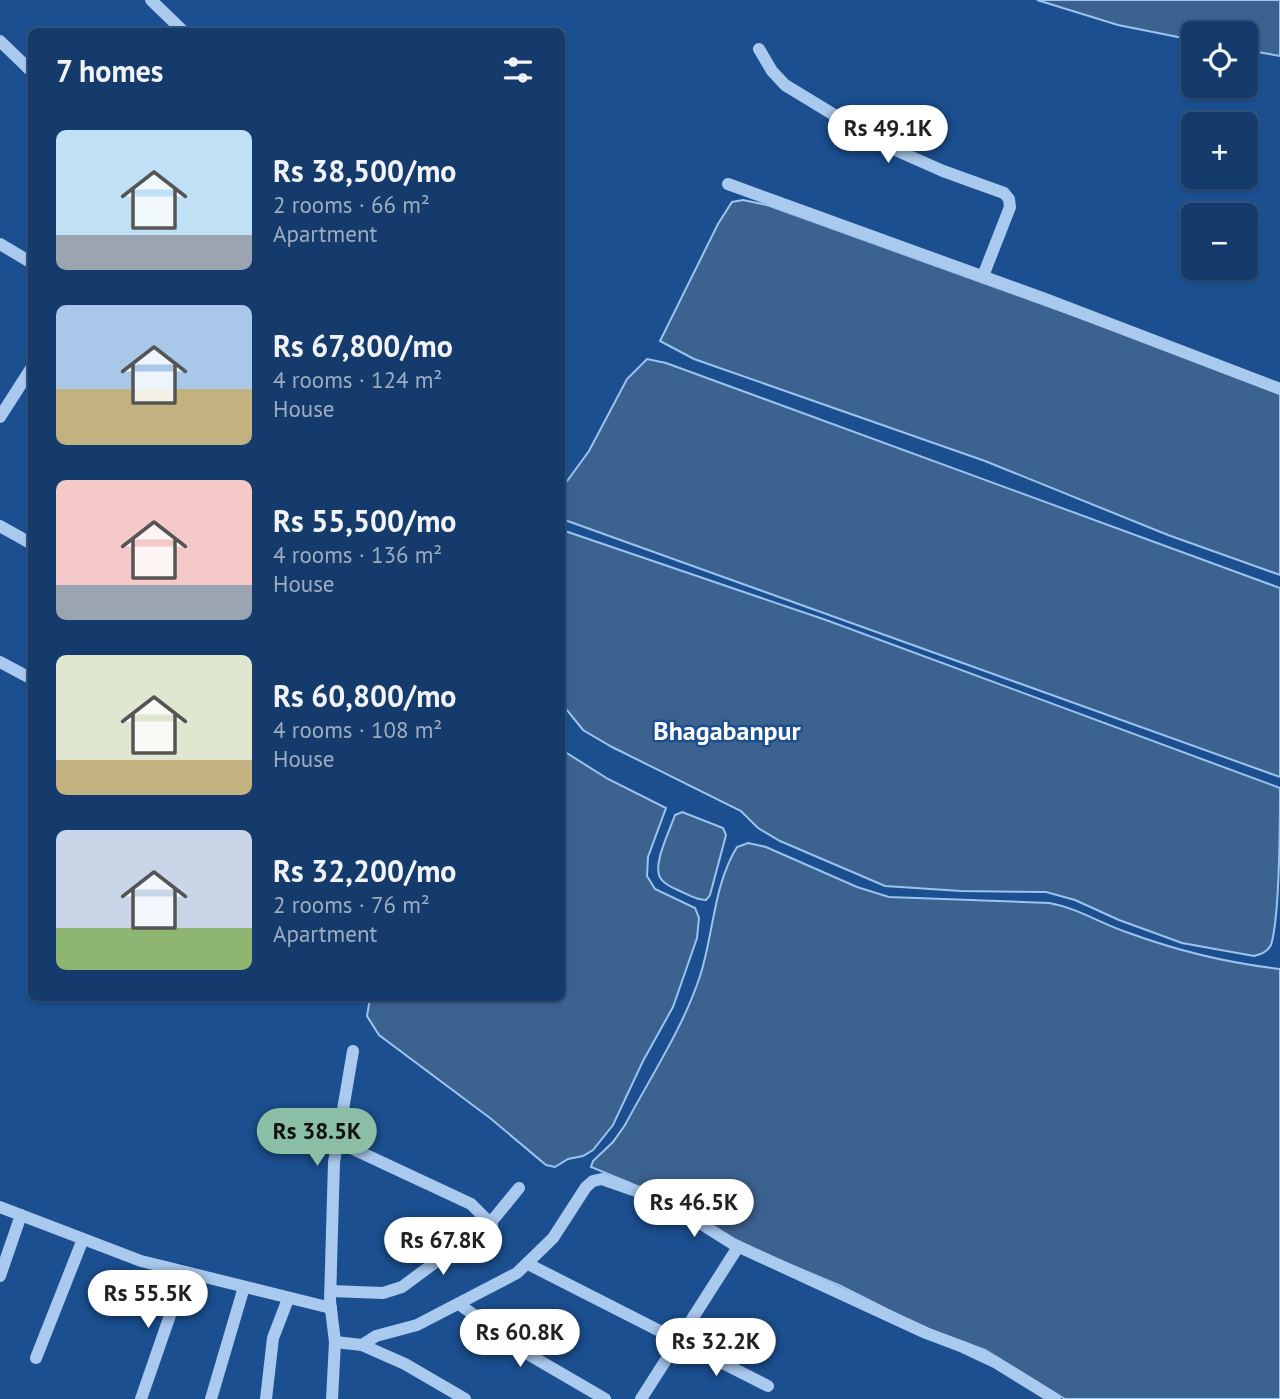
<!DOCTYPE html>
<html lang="en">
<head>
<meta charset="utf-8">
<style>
	:root { --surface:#143b6b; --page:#1d4271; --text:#f1f3f6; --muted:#9dadc1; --line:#33557e; --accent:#8abfa5 }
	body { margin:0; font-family:"PT Sans",sans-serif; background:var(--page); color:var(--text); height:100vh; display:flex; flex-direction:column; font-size:26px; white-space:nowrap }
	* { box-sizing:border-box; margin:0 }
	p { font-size:23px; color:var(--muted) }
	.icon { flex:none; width:38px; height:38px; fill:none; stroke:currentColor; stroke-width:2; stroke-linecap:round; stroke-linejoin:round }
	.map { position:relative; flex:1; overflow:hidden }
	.details { position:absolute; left:28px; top:28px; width:537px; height:973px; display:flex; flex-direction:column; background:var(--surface); border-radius:10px; box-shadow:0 2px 5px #0004,0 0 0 2px var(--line) }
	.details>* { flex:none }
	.controls { position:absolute; left:1181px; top:21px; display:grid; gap:14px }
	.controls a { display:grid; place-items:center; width:77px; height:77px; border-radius:10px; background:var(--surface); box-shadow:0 2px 5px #0004,0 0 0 2px var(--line); font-size:35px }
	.price { position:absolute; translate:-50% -60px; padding:0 16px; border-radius:24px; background:#fff; color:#222; font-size:23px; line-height:46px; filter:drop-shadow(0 2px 4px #0008) }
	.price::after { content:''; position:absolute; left:50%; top:42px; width:21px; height:16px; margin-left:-10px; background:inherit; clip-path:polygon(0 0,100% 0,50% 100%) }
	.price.selected { background:var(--accent); color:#111 }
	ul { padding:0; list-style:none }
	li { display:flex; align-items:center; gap:21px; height:175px; padding:0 28px }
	li span { display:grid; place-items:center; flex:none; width:196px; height:140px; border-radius:10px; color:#555 }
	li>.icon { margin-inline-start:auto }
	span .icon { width:84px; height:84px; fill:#fffc; stroke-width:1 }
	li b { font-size:30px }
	h2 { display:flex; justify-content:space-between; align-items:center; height:84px; padding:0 28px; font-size:30px }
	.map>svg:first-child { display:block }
</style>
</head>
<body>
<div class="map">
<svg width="1280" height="1399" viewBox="0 0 1280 1399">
	<rect width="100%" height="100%" fill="#1b4f8f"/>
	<g fill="#3c6290" stroke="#9cc4f0" stroke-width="2">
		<polygon points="1037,0 1280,0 1280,56 1246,50 1246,33 1194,33 1193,40 1118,25"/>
		<polygon points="743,200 767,205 1280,390 1280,575 1168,535 985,461 694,359 660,341 718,224 732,202"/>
		<polygon points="647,359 666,363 1280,588 1280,777 562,519 562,488 589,451 627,379"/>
		<path d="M562,530L826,620L1280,788C1280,824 1280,916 1271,945C1267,952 1262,954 1254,956L1182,943L1119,920L1075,900L1046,892L961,891L885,886L780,841L758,828L741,811L612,747L583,730L562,704Z"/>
		<polygon points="562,750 608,779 666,808 648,857 647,876 655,889 695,908 699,918 697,938 673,1007 643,1061 613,1125 593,1150 583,1156 568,1159 555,1167 546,1165 490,1118 379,1035 367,1016 370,998 562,998"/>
		<path d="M682,812L723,828L726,835L710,895L706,900C696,900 689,895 680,891C673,888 665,885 661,879C651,867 670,830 675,815Z"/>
		<path d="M748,843L766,847L857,887L889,897L1049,903C1078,908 1101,924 1129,933C1178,951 1228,963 1280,969V1399H1065L985,1350L920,1326L841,1286L739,1243L630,1183L591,1167L593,1161L613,1142L625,1125C651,1076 683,1028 700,976C714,933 713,886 737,847Z"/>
	</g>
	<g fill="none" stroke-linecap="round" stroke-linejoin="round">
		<g stroke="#a9c9ee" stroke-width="12">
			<polyline points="151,0 184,32"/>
			<polyline points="0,41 32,72"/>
			<polyline points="759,49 772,71 785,85 882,144 943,171 1004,193 1009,199 1010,207 983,276"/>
			<polyline points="728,184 1045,299 1280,389"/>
			<polyline points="0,244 32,263"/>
			<polyline points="0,417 32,367"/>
			<polyline points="0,526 32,544"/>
			<polyline points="0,662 32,679"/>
			<polyline points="336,1141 471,1204 492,1225"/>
			<polyline points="0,1207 141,1261 331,1308"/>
			<polyline points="528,1264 768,1386"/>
			<polyline points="0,1276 21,1215"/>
			<polyline points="331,1291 383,1293 402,1287 441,1258 468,1245 478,1238 519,1188"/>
			<polyline points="459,1304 521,1350 605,1399"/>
			<polyline points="335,1342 362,1345 405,1364 465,1399"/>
			<polyline points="362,1345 376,1336 417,1325 517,1273 553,1238 586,1187 593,1181 602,1179 642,1193 695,1220 733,1244 926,1333 963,1347 995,1362 1055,1399"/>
			<polyline points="36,1358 83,1239"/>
			<polyline points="141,1399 185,1272"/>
			<polyline points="211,1399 244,1287"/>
			<polyline points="266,1399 273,1338 288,1299"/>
			<polyline points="332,1399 335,1342 330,1301 334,1162 353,1051"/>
			<polyline points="641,1399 738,1247"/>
		</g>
	</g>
	<g text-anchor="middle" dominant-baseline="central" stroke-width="5" stroke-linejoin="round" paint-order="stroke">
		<g font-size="26" font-weight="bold" fill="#fff" stroke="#1b4f8f">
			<text x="727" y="730">Bhagabanpur</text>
		</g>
	</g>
</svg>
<div class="controls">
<a><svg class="icon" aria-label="locate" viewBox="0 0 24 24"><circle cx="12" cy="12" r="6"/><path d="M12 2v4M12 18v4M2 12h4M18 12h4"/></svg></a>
<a>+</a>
<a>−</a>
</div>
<b class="price" style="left:888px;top:165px">Rs 49.1K</b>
<b class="price selected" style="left:317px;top:1168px">Rs 38.5K</b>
<b class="price" style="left:694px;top:1239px">Rs 46.5K</b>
<b class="price" style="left:443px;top:1277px">Rs 67.8K</b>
<b class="price" style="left:148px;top:1330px">Rs 55.5K</b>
<b class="price" style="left:520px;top:1369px">Rs 60.8K</b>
<b class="price" style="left:716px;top:1378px">Rs 32.2K</b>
<section class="details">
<h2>7 homes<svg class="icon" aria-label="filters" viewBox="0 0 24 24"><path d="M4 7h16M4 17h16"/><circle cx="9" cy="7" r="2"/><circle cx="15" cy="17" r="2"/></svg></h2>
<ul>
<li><span style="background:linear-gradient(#bfe0f5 75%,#9aa5b1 0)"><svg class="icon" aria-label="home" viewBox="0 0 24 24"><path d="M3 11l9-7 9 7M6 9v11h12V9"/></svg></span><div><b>Rs 38,500/mo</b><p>2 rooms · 66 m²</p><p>Apartment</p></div></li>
<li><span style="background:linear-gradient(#a9c7e8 60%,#c2b280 0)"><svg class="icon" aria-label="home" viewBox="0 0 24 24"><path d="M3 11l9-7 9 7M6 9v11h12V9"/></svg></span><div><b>Rs 67,800/mo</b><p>4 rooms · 124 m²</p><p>House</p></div></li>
<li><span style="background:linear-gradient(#f6c9c9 75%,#9aa5b1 0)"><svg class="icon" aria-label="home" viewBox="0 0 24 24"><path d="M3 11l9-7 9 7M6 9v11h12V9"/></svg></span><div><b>Rs 55,500/mo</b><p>4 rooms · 136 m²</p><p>House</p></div></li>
<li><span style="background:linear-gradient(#dfe7d0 75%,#c2b280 0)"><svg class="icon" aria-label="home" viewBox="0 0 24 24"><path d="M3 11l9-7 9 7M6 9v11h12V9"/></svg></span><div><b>Rs 60,800/mo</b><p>4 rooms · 108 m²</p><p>House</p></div></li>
<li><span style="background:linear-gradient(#c9d6e8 70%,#8fb573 0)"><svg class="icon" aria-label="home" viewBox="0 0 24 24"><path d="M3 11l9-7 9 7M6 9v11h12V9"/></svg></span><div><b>Rs 32,200/mo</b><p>2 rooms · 76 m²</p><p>Apartment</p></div></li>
</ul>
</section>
</div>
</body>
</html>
